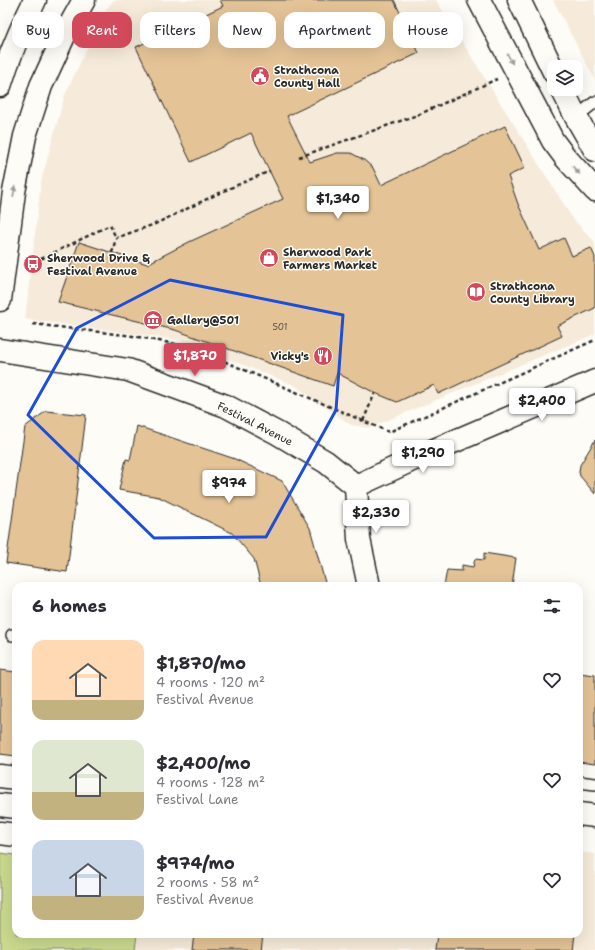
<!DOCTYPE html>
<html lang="en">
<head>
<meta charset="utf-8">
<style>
	:root { --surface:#fff; --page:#f7f7f7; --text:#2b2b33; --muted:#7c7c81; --accent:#d1495b }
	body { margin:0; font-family:"Shantell Sans",sans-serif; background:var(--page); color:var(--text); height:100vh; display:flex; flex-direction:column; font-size:15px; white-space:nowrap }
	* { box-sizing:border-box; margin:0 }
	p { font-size:13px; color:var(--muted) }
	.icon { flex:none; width:22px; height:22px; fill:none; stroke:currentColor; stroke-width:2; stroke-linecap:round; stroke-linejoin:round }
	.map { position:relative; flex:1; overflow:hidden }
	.drawer { position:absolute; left:12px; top:582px; width:571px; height:356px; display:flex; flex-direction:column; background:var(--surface); border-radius:12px; box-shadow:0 4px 16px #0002 }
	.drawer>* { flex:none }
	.guide { position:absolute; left:12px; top:12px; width:571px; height:36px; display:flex; gap:8px }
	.fabs { position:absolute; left:547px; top:60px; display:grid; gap:8px }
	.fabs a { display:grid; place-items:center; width:36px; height:36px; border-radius:8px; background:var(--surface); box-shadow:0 4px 16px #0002; font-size:20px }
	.price { position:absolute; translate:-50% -34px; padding:0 9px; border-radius:4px; background:#fff; color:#222; font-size:13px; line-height:26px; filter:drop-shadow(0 1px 2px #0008) }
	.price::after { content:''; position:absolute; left:50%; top:24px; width:12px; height:9px; margin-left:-6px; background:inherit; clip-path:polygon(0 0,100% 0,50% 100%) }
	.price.active { background:var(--accent); color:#fff }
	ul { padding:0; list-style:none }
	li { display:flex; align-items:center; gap:12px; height:100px; padding:0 20px }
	li span { display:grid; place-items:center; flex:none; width:112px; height:80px; border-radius:12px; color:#555 }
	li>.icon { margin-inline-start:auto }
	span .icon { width:48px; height:48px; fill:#fffc; stroke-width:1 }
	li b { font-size:17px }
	h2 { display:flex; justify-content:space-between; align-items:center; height:48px; padding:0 20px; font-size:17px }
	.chip { padding:0 14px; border-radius:12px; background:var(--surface); box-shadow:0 4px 16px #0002; font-size:14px; line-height:36px }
	.chip.active { background:var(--accent); color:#fff }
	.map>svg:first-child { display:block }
</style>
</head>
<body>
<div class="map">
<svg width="595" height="950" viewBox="0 0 595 950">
	<rect width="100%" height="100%" fill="#fdfcf7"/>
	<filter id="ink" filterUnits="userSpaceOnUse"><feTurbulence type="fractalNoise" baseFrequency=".025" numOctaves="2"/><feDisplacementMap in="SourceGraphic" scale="8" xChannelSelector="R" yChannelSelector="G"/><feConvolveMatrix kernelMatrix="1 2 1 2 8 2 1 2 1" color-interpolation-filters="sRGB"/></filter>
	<g filter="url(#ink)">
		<g fill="#f6ebda">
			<polygon points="114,0 436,0 573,219 595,242 595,334 369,428 351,425 294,385 179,340 25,319 41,182 64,97 104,12"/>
			<polygon points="553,0 595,0 595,80"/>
			<polygon points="579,852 595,854 595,950 0,950 0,853 16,855 16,934 579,934"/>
		</g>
		<polygon fill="#c9d98d" stroke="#7a825c" points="0,853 16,855 16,934 137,934 135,950 0,950"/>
		<g fill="#e4c396" stroke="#2b2b2b">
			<polygon points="220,0 394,0 419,53 287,116 310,162 337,153 351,153 364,160 373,168 381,185 505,126 525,168 508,176 518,204 539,250 564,238 572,256 591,248 595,257 595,308 557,326 562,336 438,394 434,385 397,402 375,393 337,373 333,386 175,330 58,302 79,242 147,264 189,242 283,199 251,133 191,162 136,47 223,6"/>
			<polygon points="46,411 86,415 67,572 6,563 25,427"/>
			<polygon points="137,426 235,459 282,481 310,528 326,586 261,586 254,559 232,533 159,497 119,490 126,459 130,460"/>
			<polygon points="595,440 595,494 580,476 579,472 580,465"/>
			<polygon points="484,553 516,558 512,586 444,586 447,570 462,571 462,565 473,567 475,559 484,560"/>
			<polygon points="0,670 16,672 16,756 0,754"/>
			<polygon points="579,673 595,675 595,764 579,762"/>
			<polygon points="194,934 263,934 261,950 192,950"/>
			<polygon points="437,934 575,934 573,950 435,950"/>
		</g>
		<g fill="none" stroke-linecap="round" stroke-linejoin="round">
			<g stroke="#2b2b2b" stroke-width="14">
				<g id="service">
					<polyline points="576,117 595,102"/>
					<polyline points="12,635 16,635"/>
					<polyline points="579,782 595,784"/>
				</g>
			</g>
			<g stroke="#2b2b2b" stroke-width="25">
				<g id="minor">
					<polyline points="479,0 553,141 565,157 595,190"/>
					<polyline points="519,0 554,72"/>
					<polyline points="562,89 576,117 595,150"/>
					<polyline points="0,350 128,370 226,406 277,433 326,462 356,486 359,539 369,586"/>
					<polyline points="356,486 425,454 595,381"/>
					<polyline points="0,776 16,778"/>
					<polyline points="579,814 595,816"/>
					<polyline points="0,833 16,835"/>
				</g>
			</g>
			<g stroke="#2b2b2b" stroke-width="25">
				<g id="secondary">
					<path d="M0,86C9,56 21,28 35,0"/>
					<polyline points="0,300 14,192 25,136 41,86 65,34 84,0"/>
					<polyline points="0,805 16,807"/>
				</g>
			</g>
			<g stroke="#2b2b2b" stroke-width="2.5" stroke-dasharray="4 3" stroke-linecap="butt">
				<polyline points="299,157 420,114 497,79"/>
				<polyline points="112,253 116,238 155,224 228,189 270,171"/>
				<polyline points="41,259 110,225 116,238"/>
				<polyline points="33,324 133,336 191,347 389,432 595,340"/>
				<polyline points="363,421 375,393"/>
			</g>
			<use href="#service" stroke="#fdfcf7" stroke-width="11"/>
			<use href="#minor" stroke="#fdfcf7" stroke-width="22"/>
			<use href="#secondary" stroke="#fdfcf7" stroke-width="22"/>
		</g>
		<defs><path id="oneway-solid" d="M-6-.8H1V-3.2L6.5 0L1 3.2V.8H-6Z"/></defs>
		<g fill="#9e9e9b">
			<use href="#oneway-solid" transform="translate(510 59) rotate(63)"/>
			<use href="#oneway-solid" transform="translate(576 170) rotate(48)"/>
			<use href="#oneway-solid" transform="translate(14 192) rotate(-81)"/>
		</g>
	</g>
	<path fill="none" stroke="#1d4ed8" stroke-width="3" stroke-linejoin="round" d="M170,280L343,315L336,410L266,537L154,538L28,415L77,328Z"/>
	<defs>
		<g id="civic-disc" transform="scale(1)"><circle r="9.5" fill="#d1495b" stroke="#fdfcf7"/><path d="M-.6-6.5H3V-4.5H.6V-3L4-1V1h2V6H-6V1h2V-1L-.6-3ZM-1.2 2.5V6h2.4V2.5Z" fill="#fff"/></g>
		<g id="shop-disc" transform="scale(1)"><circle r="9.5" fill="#d1495b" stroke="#fdfcf7"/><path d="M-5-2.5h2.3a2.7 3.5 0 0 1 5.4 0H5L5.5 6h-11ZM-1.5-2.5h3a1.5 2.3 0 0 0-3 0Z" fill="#fff"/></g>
		<g id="bus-disc" transform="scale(1)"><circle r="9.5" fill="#d1495b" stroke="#fdfcf7"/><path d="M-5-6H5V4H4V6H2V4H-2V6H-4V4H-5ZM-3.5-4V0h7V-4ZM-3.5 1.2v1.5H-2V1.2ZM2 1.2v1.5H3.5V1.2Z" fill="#fff"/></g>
		<g id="library-disc" transform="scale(1)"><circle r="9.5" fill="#d1495b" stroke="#fdfcf7"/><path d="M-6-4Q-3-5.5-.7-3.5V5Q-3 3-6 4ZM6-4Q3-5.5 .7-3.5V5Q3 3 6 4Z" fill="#fff"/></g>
		<g id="museum-disc" transform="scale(1)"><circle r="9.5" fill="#d1495b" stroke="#fdfcf7"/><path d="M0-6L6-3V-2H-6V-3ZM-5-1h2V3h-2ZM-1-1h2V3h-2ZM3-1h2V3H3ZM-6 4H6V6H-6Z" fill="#fff"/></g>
		<g id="restaurant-disc" transform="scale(1)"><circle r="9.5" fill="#d1495b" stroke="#fdfcf7"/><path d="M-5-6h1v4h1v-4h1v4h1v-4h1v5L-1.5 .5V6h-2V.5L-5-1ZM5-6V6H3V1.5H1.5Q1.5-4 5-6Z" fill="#fff"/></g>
	</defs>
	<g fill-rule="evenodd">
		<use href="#civic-disc" x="260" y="76"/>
		<use href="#shop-disc" x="269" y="258"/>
		<use href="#bus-disc" x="33" y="264"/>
		<use href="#library-disc" x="476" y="292"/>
		<use href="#museum-disc" x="153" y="320"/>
		<use href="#restaurant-disc" x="323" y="356"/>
	</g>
	<g text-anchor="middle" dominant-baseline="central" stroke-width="3" stroke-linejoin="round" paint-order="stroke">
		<g font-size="9" fill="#595146">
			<text x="280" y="327">501</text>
		</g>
		<g font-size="11" font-weight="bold" fill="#2b2b2b" stroke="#fdfcf7" text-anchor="start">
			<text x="274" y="70">Strathcona<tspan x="274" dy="13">County Hall</tspan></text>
			<text x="283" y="252">Sherwood Park<tspan x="283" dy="13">Farmers Market</tspan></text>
			<text x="47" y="258">Sherwood Drive &amp;<tspan x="47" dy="13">Festival Avenue</tspan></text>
			<text x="490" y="286">Strathcona<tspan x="490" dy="13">County Library</tspan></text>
			<text x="167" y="320">Gallery@501</text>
			<text x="309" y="356" text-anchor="end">Vicky's</text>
		</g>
		<g font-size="11" fill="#2b2b2b" stroke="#fdfcf7">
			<text transform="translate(255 424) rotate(27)">Festival Avenue</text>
		</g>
	</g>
</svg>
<div class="fabs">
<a><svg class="icon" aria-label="layers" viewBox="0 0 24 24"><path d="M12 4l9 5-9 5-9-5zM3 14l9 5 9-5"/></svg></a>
</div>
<b class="price" style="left:338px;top:220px">$1,340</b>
<b class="price active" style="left:195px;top:377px">$1,870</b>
<b class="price" style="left:542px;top:422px">$2,400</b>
<b class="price" style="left:423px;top:474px">$1,290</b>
<b class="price" style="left:229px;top:504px">$974</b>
<b class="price" style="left:376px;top:534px">$2,330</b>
<div class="guide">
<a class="chip">Buy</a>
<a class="chip active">Rent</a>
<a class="chip">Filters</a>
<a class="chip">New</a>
<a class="chip">Apartment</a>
<a class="chip">House</a>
</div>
<section class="drawer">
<h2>6 homes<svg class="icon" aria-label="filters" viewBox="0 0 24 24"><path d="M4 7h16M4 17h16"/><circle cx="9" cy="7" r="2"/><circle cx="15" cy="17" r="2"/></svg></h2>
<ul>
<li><span style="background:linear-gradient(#ffd9b3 75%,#c2b280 0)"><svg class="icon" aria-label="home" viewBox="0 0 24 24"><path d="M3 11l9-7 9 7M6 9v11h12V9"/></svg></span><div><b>$1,870/mo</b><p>4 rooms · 120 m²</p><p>Festival Avenue</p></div><svg class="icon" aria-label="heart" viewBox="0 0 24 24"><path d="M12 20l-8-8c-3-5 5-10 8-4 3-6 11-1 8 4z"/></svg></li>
<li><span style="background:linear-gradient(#dfe7d0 65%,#c2b280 0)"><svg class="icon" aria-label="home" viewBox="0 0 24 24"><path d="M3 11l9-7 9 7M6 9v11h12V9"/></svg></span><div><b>$2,400/mo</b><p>4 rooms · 128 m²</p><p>Festival Lane</p></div><svg class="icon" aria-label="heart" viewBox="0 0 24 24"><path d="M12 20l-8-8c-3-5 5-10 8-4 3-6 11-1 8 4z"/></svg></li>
<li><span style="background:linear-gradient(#c9d6e8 70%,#c2b280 0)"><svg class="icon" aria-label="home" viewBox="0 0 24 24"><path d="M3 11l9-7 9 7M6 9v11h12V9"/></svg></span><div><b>$974/mo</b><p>2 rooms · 58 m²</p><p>Festival Avenue</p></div><svg class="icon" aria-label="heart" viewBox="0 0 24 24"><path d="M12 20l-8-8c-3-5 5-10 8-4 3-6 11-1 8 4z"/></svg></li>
</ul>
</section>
</div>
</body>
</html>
